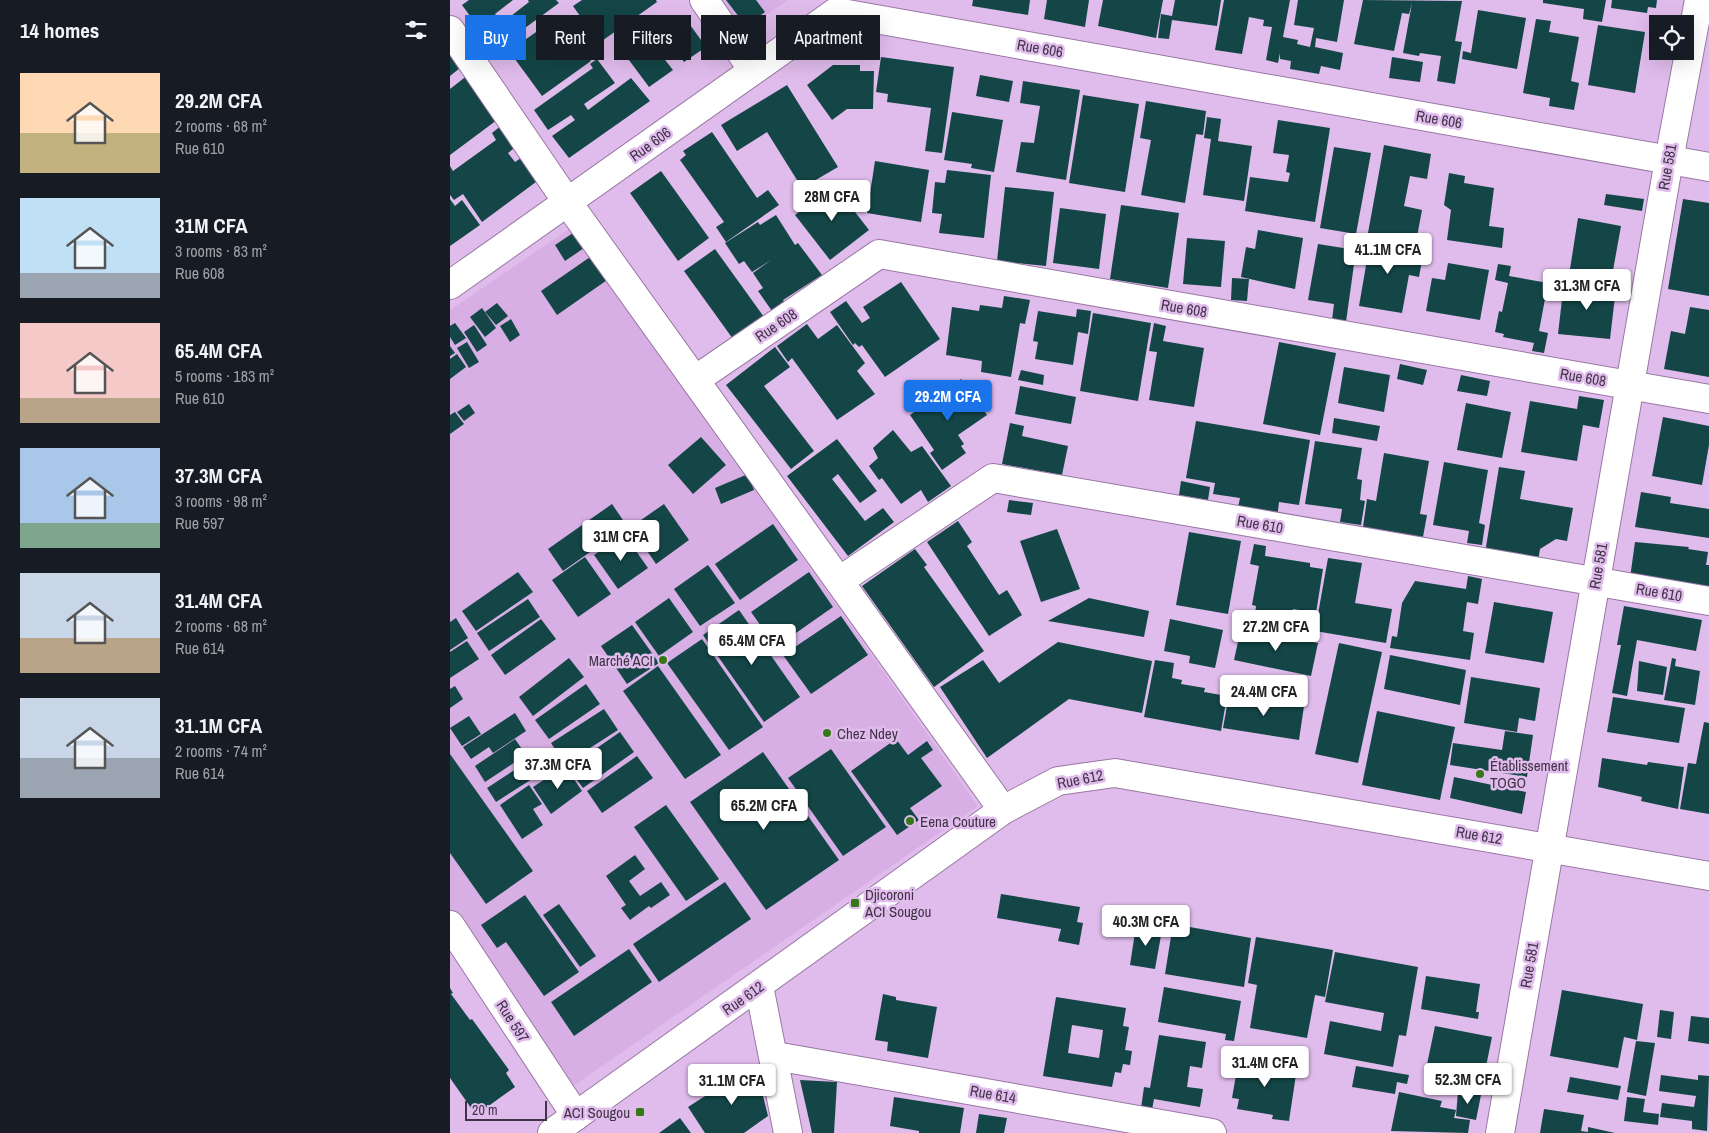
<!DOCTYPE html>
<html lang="en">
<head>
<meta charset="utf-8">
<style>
	:root { --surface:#171b24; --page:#20242c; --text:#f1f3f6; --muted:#9ea1a6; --accent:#1a73e8 }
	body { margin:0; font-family:"Archivo Narrow",sans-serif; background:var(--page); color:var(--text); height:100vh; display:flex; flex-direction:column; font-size:19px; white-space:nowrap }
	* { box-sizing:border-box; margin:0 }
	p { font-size:16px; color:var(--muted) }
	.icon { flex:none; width:28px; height:28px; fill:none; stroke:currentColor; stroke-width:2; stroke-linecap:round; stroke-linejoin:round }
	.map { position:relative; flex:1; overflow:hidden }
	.side { display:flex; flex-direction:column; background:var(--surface); width:450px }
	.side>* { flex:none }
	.guide { position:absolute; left:15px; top:15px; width:475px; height:45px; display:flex; gap:10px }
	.tools { position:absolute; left:1199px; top:15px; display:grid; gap:10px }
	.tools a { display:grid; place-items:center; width:45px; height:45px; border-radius:0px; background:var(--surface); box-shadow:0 5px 20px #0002; font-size:25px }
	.scale { position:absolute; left:15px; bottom:12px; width:82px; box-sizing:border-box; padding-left:5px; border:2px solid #413346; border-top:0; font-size:14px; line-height:18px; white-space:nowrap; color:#413346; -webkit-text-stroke:4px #e0bcec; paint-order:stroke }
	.price { position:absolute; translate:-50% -42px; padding:0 11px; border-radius:5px; background:#fff; color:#222; font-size:16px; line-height:32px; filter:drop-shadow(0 1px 2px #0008) }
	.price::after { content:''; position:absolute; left:50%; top:30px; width:15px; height:11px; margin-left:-8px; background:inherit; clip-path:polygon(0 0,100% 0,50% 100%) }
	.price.on { background:var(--accent); color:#fff }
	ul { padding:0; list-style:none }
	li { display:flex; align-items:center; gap:15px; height:125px; padding:0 20px }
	li span { display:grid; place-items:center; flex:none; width:140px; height:100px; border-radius:0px; color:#555 }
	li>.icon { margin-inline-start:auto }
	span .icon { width:60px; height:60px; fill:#fffc; stroke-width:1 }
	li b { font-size:21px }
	h2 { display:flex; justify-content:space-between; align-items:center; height:60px; padding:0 20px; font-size:21px }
	.pill { padding:0 18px; border-radius:0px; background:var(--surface); box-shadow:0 5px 20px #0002; font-size:18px; line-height:45px }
	.pill.on { background:var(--accent); color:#fff }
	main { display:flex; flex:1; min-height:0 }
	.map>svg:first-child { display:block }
</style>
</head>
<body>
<main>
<section class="side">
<h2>14 homes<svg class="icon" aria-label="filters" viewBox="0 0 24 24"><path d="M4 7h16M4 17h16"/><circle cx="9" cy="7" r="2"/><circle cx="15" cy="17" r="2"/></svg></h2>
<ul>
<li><span style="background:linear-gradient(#ffd9b3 60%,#c2b280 0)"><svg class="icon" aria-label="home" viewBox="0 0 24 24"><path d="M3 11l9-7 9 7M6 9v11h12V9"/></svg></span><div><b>29.2M CFA</b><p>2 rooms · 68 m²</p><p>Rue 610</p></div></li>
<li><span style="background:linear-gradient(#bfe0f5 75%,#9aa5b1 0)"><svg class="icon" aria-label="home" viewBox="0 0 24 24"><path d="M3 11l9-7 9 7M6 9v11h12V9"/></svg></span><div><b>31M CFA</b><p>3 rooms · 83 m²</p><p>Rue 608</p></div></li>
<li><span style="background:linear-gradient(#f6c9c9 75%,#b9a48a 0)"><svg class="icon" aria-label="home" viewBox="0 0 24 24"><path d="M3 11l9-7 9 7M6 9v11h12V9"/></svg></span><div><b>65.4M CFA</b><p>5 rooms · 183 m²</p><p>Rue 610</p></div></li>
<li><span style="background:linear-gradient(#a9c7e8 75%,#7fa58c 0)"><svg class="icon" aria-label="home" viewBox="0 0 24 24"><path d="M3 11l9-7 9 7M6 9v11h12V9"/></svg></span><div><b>37.3M CFA</b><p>3 rooms · 98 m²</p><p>Rue 597</p></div></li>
<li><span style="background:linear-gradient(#c9d6e8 65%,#b9a48a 0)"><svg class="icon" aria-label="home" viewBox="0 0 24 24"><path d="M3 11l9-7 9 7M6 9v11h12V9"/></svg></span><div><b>31.4M CFA</b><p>2 rooms · 68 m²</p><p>Rue 614</p></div></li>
<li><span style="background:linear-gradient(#c9d6e8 60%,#9aa5b1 0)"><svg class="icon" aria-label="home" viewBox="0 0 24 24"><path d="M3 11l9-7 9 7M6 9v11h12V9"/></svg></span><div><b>31.1M CFA</b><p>2 rooms · 74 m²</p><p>Rue 614</p></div></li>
</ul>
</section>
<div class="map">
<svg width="1259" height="1133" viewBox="0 0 1259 1133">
	<rect width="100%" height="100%" fill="#e0bcec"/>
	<g fill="#d8afe5">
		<polygon points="269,0 338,0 291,33"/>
		<polygon points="125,225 323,515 528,806 106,1098 0,925 0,310"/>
	</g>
	<g fill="#144647" fill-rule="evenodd">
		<polygon points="19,0 63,0 45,14 52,23 79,2 78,0 106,0 109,3 45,50 12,5"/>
		<polygon points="132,0 206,0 207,2 149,43 123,6"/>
		<polygon points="276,0 306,0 315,12 296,26"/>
		<polygon points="523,0 580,0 578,15 522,6"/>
		<polygon points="597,0 639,0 635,27 594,19"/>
		<polygon points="653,0 713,0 706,38 648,26"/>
		<polygon points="725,0 771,0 767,26 722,20 719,39 708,38 711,14 722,16"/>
		<polygon points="774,0 840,0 833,37 848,40 847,44 860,47 864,28 844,25 848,0 894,0 887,42 866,38 865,47 893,53 890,70 871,66 869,74 840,69 841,61 830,59 830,53 828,63 816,60 822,27 813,26 814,20 799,17 792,54 765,50"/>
		<polygon points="913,0 1012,1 1005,41 1012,42 1005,84 987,81 991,56 970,53 969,56 953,53 962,3 959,14 952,13 944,51 904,44"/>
		<polygon points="1093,0 1156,0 1152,22 1133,19 1134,9 1093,3"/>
		<polygon points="1162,0 1207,0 1206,8 1198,7 1197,13 1161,8"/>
		<polygon points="1028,10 1076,18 1067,69 1012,59 1013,51 1021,53"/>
		<polygon points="233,15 256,47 234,62 223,47 212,56 223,70 199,87 176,56"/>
		<polygon points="109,16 141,61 92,96 59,51"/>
		<polygon points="1086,19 1101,21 1099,32 1129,37 1121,81 1129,83 1124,110 1099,106 1100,98 1073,93"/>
		<polygon points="1148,25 1195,32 1185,93 1138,85"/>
		<polygon points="0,45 15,64 0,76"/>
		<polygon points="431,57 504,67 492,153 475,151 481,108 437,102 438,94 426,92"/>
		<polygon points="942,57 973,62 970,82 939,78"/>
		<polygon points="147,59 165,83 134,104 138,110 181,78 200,101 119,158 102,136 125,120 121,115 98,130 84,110 143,68 140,64"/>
		<polygon points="383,65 410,65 410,71 424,71 423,109 397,109 382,120 357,85"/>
		<polygon points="23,71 55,114 0,155 0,89"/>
		<polygon points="530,75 563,81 559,102 526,96"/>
		<polygon points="573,81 630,90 616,180 566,172 571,142 584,143 590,106 570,103"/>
		<polygon points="337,85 388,167 352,188 317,132 287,151 271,125"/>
		<polygon points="633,95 689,104 675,192 619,183"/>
		<polygon points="696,101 756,111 753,135 746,134 735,203 691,195 701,140 690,138"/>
		<polygon points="502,112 553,120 544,172 521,168 522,164 494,160"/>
		<polygon points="757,117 771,119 768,141 802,146 794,201 753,195 761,139 754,138"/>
		<polygon points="828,120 880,128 865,222 795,211 800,177 838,182 840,173 836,172 839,155 823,153"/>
		<polygon points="52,125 67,146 58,153 65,162 74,156 90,179 32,222 13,194 4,200 0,195 0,166 3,171 46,140 42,133"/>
		<polygon points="262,132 307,198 318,190 329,205 276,242 266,227 274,222 230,160 236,155 233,151"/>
		<polygon points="934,145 981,154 977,179 960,176 954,206 972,210 966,242 918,233"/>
		<polygon points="884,147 921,153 906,234 870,228"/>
		<polygon points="425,161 479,170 471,222 417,213"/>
		<polygon points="497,170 541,175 534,238 489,233 492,214 482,213 485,182 495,183"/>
		<polygon points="211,171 259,238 228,261 180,193"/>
		<polygon points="999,173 1015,176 1014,183 1044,188 1039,226 1054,228 1052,248 997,240 1001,210 994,205"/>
		<polygon points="384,185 419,230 380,260 345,215"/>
		<polygon points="555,187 604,192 596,266 547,261"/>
		<polygon points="1156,194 1194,199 1192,211 1154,205"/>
		<polygon points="0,199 5,206 12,200 30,225 0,246"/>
		<polygon points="1233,199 1259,203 1259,296 1218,289"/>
		<polygon points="671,205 729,213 718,288 660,279"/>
		<polygon points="610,208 656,214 649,269 603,263"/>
		<polygon points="326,215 345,245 348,243 372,275 333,300 335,303 322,311 308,291 313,288 303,273 321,260 302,272 294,261 289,264 275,243 308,222 310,225"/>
		<polygon points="1128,218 1171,226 1162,276 1120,269"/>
		<polygon points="808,230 853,238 845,289 791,277 796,247 805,249"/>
		<polygon points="126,231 137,246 115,261 105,245"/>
		<polygon points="737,238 775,241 771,287 733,284"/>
		<polygon points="913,240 974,250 969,277 959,275 952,313 909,306 918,254 911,253"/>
		<polygon points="868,244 906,250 896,322 882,320 884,304 858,300"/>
		<polygon points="265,249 314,317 283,339 234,271"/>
		<polygon points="143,255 160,278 107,315 91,291"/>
		<polygon points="998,263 1039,270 1030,320 976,311 982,278 995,280"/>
		<polygon points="1048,264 1061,266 1059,276 1098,283 1089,331 1098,333 1094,353 1082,351 1084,343 1053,337 1054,334 1045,332 1049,311 1052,312 1058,283 1045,280"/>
		<polygon points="782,278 799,279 797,301 781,300"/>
		<polygon points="451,282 490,339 435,377 412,345 409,347 405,343 403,345 380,312 396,301 412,323 420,318 413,307"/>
		<polygon points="1114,282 1166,288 1160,339 1108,334"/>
		<polygon points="554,296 580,300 575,324 570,323 561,377 531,372 532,361 496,355 502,307 529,311 530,305 552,308"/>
		<polygon points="47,303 58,316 46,325 35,312"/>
		<polygon points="1240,307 1259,310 1259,377 1214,369 1221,331 1235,334"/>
		<polygon points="32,308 46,328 35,337 20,317"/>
		<polygon points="627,309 641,311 638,334 628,332 623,365 585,359 588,342 583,341 588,311 626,317"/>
		<polygon points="643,313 701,323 688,401 630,391"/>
		<polygon points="61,319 70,335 60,342 50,326"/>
		<polygon points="5,323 16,338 5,345 0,337 0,326"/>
		<polygon points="704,323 716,326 713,341 754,348 744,407 699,400 707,352 699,351"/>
		<polygon points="357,324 368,339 387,325 415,363 407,371 425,394 387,420 342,358 338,362 327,346"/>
		<polygon points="24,325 37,345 27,352 14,332"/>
		<polygon points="17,342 29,362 19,368 7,348"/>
		<polygon points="829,342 886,353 870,435 813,424"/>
		<polygon points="0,346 5,353 0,356"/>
		<polygon points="325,347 340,367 314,386 364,451 341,469 276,385"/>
		<polygon points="7,354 16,367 0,379 0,359"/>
		<polygon points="950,364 977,370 973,385 947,379"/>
		<polygon points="894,367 940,375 934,412 888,403"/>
		<polygon points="571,370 594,375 593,385 568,380"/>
		<polygon points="1011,375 1040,381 1037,396 1007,391"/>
		<polygon points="511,379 537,415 508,435 514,444 511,446 516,453 492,470 480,453 484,450 460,415"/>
		<polygon points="570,386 626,397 621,424 565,414"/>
		<polygon points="1129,396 1154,400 1149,428 1133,425 1127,461 1071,452 1080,401 1127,409"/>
		<polygon points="1016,403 1061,412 1052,458 1007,450"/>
		<polygon points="19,404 25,413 14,421 7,412"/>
		<polygon points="5,412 14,424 0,434 0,415"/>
		<polygon points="1213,417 1259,426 1259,445 1252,485 1202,476"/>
		<polygon points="884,418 930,426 927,441 882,433"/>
		<polygon points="746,421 860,440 849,505 829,502 827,519 787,512 790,498 763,494 765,483 736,478"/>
		<polygon points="560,423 574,426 572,436 618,446 612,475 552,464"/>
		<polygon points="443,430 461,452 472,446 501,486 478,502 471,490 451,504 432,478 429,480 419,466 428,458 423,448"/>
		<polygon points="251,437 276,465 243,494 218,465"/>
		<polygon points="387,439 427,491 410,503 388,474 382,479 415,521 433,508 444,522 398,556 337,476"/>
		<polygon points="865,441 912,448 907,479 912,480 910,500 915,501 911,525 890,522 892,509 855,504"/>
		<polygon points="934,453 979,461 970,514 977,515 973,537 913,527 917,499 926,501"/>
		<polygon points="994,462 1038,470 1029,523 1035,525 1032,545 1017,543 1019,531 983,525"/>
		<polygon points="1049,467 1075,471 1070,499 1123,508 1117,541 1106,539 1090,549 1088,561 1035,553"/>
		<polygon points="298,474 304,490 271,504 265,488"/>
		<polygon points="731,481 760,487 758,500 729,495"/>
		<polygon points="1191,492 1221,497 1220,503 1259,509 1259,538 1185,527"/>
		<polygon points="559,500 583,503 581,515 557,512"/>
		<polygon points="162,504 177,526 113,571 98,549"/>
		<polygon points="214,504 239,540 206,564 181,527"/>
		<polygon points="508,521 522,542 517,546 549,595 557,590 572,615 539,636 477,542"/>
		<polygon points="323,524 348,560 290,600 265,564"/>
		<polygon points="607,529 630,589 591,602 570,541"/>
		<polygon points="739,532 791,541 778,614 726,605"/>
		<polygon points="174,534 198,568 168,589 144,555"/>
		<polygon points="1185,542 1239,547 1238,549 1258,552 1256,565 1259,565 1259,589 1180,578"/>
		<polygon points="804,544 816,546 815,556 860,563 860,567 873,569 866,613 843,609 842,614 820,610 819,618 805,615 806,606 802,605 809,566 800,564"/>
		<polygon points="465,549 477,565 474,567 534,651 484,687 412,586"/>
		<polygon points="135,557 161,594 128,617 102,580"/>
		<polygon points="878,558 912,563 905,603 942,609 936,643 865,631"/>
		<polygon points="258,565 285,603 250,626 224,589"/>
		<polygon points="68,572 83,592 26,631 12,611"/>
		<polygon points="359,572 383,607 326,647 301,612"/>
		<polygon points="1018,576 1032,579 1028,604 1017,602 1013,631 1024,633 1020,660 940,648 942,636 947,637 952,603 965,581 1016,589"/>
		<polygon points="219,598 243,632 209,656 185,622"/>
		<polygon points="639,598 699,611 694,637 598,621"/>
		<polygon points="78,599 90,617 39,651 27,633"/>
		<polygon points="1044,602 1103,612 1094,663 1035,653"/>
		<polygon points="1174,606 1252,620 1246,651 1187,640 1177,696 1162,693 1171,645 1167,645"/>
		<polygon points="289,610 350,697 314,722 253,635"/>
		<polygon points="391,616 418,655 361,694 333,655"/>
		<polygon points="6,618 18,638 0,650 0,622"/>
		<polygon points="91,619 106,639 55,675 41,655"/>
		<polygon points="720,619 773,630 765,668 739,663 740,656 714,651"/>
		<polygon points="182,625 209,663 177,684 151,646"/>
		<polygon points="791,628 868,643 861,676 784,660"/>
		<polygon points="252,639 313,727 279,750 217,663"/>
		<polygon points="17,641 29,659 0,678 0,652"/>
		<polygon points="608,642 702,661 692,713 619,699 537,758 490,687 533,660 549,683"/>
		<polygon points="889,643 932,652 908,763 865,754"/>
		<polygon points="940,655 1016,670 1010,705 934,689"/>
		<polygon points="119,658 134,677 83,716 69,697"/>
		<polygon points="1222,658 1226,659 1225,666 1250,671 1245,705 1214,700"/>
		<polygon points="705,660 724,663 722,678 732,680 731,684 755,688 754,692 777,696 771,731 694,717"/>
		<polygon points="1189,661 1217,667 1213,695 1187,691"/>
		<polygon points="208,666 271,755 235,779 173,691"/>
		<polygon points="1021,677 1090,688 1085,721 1069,718 1067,732 1014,723"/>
		<polygon points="136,684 150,704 99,739 85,720"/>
		<polygon points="5,686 13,699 0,708 0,689"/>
		<polygon points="779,695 854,706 849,740 773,728"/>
		<polygon points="1163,697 1235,708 1229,743 1157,732"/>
		<polygon points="154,709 168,730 115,764 101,743"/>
		<polygon points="927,711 1005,727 990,800 912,785"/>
		<polygon points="65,713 76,731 43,753 39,747 21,759 13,747"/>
		<polygon points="19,716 31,734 12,746 0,728"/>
		<polygon points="1254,722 1259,723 1259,814 1230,809 1238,763 1246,764"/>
		<polygon points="1055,731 1083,735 1077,777 1000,765 1003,743 1052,750"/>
		<polygon points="170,732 184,752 133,788 118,768"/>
		<polygon points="65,739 76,755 35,782 25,766"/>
		<polygon points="446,739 458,755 477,741 483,750 471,758 492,786 460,808 469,820 447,835 401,771"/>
		<polygon points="381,749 436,827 393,856 338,778"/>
		<polygon points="95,750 104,765 46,802 37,788"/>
		<polygon points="313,752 389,860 316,910 240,802"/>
		<polygon points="0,754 83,871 36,904 0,853"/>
		<polygon points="187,756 203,778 152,813 137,791"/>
		<polygon points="1152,758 1197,765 1198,762 1234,767 1228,809 1191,801 1192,797 1148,787"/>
		<polygon points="115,766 132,791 101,814 83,787"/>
		<polygon points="1004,777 1076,792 1072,814 1000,798"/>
		<polygon points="79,785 92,804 83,809 93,825 72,839 50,805"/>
		<polygon points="216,805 269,879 236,901 184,827"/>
		<polygon points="185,855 195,869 179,881 190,896 211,882 220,895 201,908 199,906 180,920 171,908 176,905 156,876"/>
		<polygon points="275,882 301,919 209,982 183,944"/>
		<polygon points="551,894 630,907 627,922 633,923 629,945 608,941 611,929 547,918"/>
		<polygon points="75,895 129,972 94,996 56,942 47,948 31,925"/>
		<polygon points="109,904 146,956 130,967 93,915"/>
		<polygon points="723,924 801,938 794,987 715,974"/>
		<polygon points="686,926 712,930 705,969 680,965"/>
		<polygon points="806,937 883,950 875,997 865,995 857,1038 800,1028 807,985 798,983"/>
		<polygon points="179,949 202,982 124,1036 101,1002"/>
		<polygon points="885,952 968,967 956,1036 949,1035 943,1067 874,1054 880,1021 931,1031 934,1013 875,1002"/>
		<polygon points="976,976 1030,984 1026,1012 1029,1012 1028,1019 971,1009"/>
		<polygon points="714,987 791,1001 784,1041 775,1040 776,1034 708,1022"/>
		<polygon points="0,988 3,993 1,994 20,1020 22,1019 59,1070 56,1073 65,1087 26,1115 0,1078"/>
		<polygon points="1112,990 1193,1004 1187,1040 1174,1037 1168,1068 1100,1056"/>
		<polygon points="433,994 446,997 446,1000 487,1007 478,1058 437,1051 438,1042 425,1040"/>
		<path d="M606,997L676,1008L673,1026L679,1027L675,1050L682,1051L680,1065L673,1064L671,1073L665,1072L662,1087L593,1076ZM622,1025L653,1030L649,1058L618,1053Z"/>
		<polygon points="1210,1010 1224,1012 1221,1039 1207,1037"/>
		<polygon points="1241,1016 1259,1018 1259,1044 1238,1041"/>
		<polygon points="985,1026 1042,1037 1031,1091 974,1079"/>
		<polygon points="709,1035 756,1042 752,1068 740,1066 737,1087 753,1089 750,1107 704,1099 702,1110 691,1108 694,1087 700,1088"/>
		<polygon points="1186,1041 1205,1043 1196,1096 1177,1092"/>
		<polygon points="789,1058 847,1068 839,1121 822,1119 823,1115 787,1109 789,1099 782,1098"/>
		<polygon points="305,1064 318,1116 294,1133 255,1133 238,1107"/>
		<polygon points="906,1066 959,1075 957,1084 947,1082 945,1094 902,1087"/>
		<polygon points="1211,1075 1248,1080 1248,1075 1259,1076 1257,1131 1242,1129 1242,1121 1210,1117 1212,1103 1244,1107 1246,1096 1209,1091"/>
		<polygon points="1120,1077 1171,1086 1168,1100 1117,1092"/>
		<polygon points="350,1080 387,1082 384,1133 362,1133"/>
		<polygon points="1008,1091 1031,1095 1026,1120 1006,1116"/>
		<polygon points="949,1092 992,1101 990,1107 1006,1110 1004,1118 1020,1120 1018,1133 941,1131"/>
		<polygon points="444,1097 514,1108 510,1133 469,1133 469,1131 440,1126"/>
		<polygon points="1177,1097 1195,1099 1193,1112 1209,1114 1208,1125 1174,1121"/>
		<polygon points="1094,1109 1134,1115 1131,1131 1138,1132 1138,1127 1165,1133 1090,1133"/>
		<polygon points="529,1114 557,1118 554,1133 526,1133"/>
		<polygon points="230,1118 241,1133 209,1133"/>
	</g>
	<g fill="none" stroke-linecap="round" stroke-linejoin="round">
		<g stroke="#9977a4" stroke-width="30">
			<g id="minor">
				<polyline points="254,0 303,70"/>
				<polyline points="0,30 118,203 553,810"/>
				<polyline points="0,285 386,12 1259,167"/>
				<polyline points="245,380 429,254 1259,399"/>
				<polyline points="389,581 543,478 1259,601"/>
				<polyline points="0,925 126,1116"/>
				<polyline points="309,986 338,1133"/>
				<polyline points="325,1056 762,1133"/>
				<polyline points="102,1133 553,810 608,781 665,773 1259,876"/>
				<polyline points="1050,1133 1219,160 1249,0"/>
			</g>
		</g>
		<use href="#minor" stroke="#fff" stroke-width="28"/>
	</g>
	<g fill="#367817" stroke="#e0bcec" stroke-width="2">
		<circle cx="213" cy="660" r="5"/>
		<circle cx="377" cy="733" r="5"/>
		<circle cx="1030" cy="774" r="5"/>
		<circle cx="460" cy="821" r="5"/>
		<rect x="400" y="898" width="10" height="10" rx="2.5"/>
		<rect x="185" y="1107" width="10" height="10" rx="2.5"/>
	</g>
	<g text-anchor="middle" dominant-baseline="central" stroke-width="5" stroke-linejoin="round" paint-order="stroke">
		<g font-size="15" fill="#413346" stroke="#e0bcec">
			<text transform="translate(590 48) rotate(10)">Rue 606</text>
			<text transform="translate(989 119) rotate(10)">Rue 606</text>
			<text transform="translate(200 144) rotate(-36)">Rue 606</text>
			<text transform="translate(1217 167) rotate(-80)">Rue 581</text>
			<text transform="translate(734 308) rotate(10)">Rue 608</text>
			<text transform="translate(326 325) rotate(-34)">Rue 608</text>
			<text transform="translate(1133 377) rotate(10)">Rue 608</text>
			<text transform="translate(810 524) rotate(10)">Rue 610</text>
			<text transform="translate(1148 566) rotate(-80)">Rue 581</text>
			<text transform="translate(1209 592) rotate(10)">Rue 610</text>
			<text transform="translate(630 779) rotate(-11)">Rue 612</text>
			<text transform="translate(1029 835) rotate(10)">Rue 612</text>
			<text transform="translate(1079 965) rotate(-80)">Rue 581</text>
			<text transform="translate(293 998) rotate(-35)">Rue 612</text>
			<text transform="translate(63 1021) rotate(57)">Rue 597</text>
			<text transform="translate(543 1094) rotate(10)">Rue 614</text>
		</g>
		<g font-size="15" fill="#413346" stroke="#e0bcec" text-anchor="start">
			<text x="203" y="660" text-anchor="end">Marché ACI</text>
			<text x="387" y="733">Chez Ndey</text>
			<text x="1040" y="765">Établissement<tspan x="1040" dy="17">TOGO</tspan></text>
			<text x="470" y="821">Eena Couture</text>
			<text x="415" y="894">Djicoroni<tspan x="415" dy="17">ACI Sougou</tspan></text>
			<text x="180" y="1112" text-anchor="end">ACI Sougou</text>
		</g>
	</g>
</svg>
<div class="tools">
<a><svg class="icon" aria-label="locate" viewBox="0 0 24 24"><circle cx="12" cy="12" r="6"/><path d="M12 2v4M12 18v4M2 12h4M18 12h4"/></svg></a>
</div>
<div class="scale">20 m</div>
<b class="price" style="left:382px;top:222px">28M CFA</b>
<b class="price" style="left:938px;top:275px">41.1M CFA</b>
<b class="price" style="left:1137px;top:311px">31.3M CFA</b>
<b class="price on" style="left:498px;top:422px">29.2M CFA</b>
<b class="price" style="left:171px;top:562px">31M CFA</b>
<b class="price" style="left:826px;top:652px">27.2M CFA</b>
<b class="price" style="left:302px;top:666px">65.4M CFA</b>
<b class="price" style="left:814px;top:717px">24.4M CFA</b>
<b class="price" style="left:108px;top:790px">37.3M CFA</b>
<b class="price" style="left:314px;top:831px">65.2M CFA</b>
<b class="price" style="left:696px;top:947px">40.3M CFA</b>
<b class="price" style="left:815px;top:1088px">31.4M CFA</b>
<b class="price" style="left:1018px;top:1105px">52.3M CFA</b>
<b class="price" style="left:282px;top:1106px">31.1M CFA</b>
<div class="guide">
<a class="pill on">Buy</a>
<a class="pill">Rent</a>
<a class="pill">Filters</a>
<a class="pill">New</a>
<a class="pill">Apartment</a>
</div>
</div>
</main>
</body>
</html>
